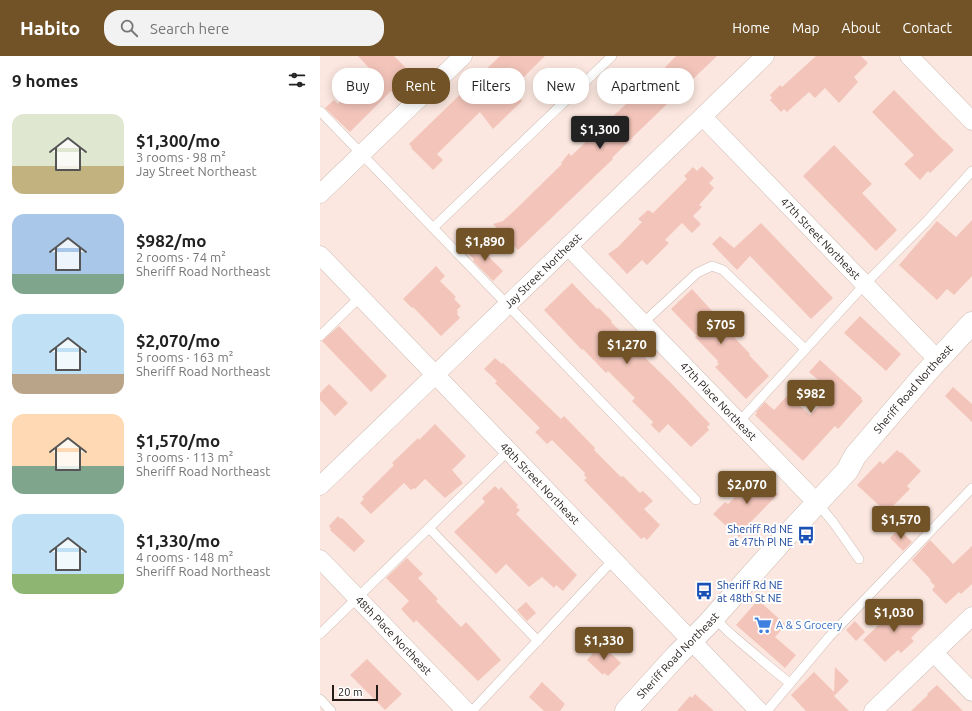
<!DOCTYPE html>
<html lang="en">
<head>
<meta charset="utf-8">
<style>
	:root { --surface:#fff; --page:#f2f2f2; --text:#222; --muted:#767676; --accent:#715327 }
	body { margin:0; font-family:Ubuntu,sans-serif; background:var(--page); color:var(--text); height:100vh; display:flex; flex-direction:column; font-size:15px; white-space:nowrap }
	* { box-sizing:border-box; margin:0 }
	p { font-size:13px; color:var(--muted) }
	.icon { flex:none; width:22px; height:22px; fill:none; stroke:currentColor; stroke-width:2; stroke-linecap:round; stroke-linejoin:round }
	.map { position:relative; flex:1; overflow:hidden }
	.details { display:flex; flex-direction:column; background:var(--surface); width:320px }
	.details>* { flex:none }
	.guide { position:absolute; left:12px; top:12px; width:380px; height:36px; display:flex; gap:8px }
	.scale { position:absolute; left:12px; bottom:10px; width:46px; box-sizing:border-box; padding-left:4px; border:2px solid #221b18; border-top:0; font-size:11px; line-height:14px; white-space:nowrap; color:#221b18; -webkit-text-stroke:3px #fff; paint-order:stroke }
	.price { position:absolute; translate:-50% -34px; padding:0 9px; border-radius:4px; background:var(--accent); color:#fff; font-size:13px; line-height:26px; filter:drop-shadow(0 1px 2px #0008) }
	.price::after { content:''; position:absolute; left:50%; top:24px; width:12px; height:9px; margin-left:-6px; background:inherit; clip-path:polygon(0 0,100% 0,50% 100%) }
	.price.active { background:#222; color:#fff }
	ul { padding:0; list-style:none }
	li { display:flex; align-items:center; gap:12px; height:100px; padding:0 12px }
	li span { display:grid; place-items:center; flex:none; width:112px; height:80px; border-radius:12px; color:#555 }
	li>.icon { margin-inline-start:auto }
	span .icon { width:48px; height:48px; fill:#fffc; stroke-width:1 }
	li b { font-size:17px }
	h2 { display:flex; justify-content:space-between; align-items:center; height:48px; padding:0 12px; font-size:17px }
	.chip { padding:0 14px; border-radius:16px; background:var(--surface); box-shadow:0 2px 10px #0003; font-size:14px; line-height:36px }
	.chip.active { background:var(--accent); color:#fff }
	header { display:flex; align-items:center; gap:24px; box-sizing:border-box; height:56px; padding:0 20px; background:var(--accent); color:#fff }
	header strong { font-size:19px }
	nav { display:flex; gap:22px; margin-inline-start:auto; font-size:14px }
	.search { width:280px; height:36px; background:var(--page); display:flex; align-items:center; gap:10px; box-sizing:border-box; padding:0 14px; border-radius:16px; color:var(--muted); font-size:15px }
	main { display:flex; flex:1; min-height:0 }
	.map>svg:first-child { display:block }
</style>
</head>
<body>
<header>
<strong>Habito</strong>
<div class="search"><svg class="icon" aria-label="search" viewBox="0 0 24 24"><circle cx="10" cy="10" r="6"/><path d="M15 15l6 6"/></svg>Search here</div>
<nav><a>Home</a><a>Map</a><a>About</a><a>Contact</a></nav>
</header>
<main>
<section class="details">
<h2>9 homes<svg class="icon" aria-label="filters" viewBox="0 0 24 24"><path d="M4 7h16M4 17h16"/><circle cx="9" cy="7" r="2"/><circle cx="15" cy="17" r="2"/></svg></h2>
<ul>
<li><span style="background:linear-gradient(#dfe7d0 65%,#c2b280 0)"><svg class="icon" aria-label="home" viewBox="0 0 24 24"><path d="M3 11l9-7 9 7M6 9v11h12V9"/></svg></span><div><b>$1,300/mo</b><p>3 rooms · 98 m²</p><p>Jay Street Northeast</p></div></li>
<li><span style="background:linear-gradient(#a9c7e8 75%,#7fa58c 0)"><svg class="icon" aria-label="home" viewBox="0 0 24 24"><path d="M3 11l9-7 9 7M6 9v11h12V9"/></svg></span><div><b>$982/mo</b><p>2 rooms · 74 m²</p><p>Sheriff Road Northeast</p></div></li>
<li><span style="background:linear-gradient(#bfe0f5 75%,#b9a48a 0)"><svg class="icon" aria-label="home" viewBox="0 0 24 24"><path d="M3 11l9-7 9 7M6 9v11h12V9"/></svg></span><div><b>$2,070/mo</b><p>5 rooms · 163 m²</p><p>Sheriff Road Northeast</p></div></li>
<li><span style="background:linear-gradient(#ffd9b3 65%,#7fa58c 0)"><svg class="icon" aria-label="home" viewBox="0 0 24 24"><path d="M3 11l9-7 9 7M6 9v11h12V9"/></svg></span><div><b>$1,570/mo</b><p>3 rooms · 113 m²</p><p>Sheriff Road Northeast</p></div></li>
<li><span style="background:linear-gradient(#bfe0f5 75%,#8fb573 0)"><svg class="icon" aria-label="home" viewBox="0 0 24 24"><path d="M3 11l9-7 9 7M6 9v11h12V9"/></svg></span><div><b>$1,330/mo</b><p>4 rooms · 148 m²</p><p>Sheriff Road Northeast</p></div></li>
</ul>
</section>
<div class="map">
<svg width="652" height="655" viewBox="0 0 652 655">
	<rect width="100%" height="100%" fill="#fbe7df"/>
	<g fill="#f3c5ba">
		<polygon points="38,0 74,0 95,21 76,39 71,35 30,76 5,52 14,44 18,48 51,14"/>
		<polygon points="180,0 225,0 191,34 202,45 173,73 160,56 117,98 123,104 113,114 91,92 92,91 89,88"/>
		<polygon points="356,0 397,0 319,75 292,102 293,103 198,194 173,168 183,165 195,154 242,108 241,107 249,97 251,100 305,49 332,21 334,23"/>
		<polygon points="496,0 541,0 548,7 534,21 538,26 519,47 505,32 495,42 489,36 467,56 464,53 461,56 450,44 452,42 450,39 460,29 462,31"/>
		<polygon points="574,34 623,84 625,85 634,94 610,117 608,115 600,124 584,108 594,99 552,56"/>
		<polygon points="514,89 552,128 542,137 577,174 556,195 483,120"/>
		<polygon points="382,110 394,122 389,127 394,132 379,149 382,151 373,160 381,168 372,177 362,167 345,184 349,187 327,209 322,204 307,218 288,198 298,191 322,166 318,163 328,154 333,157 367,123 364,120 373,111 377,115"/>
		<polygon points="652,164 652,220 634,239 627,233 617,244 579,209 617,165 636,181"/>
		<polygon points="441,167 513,242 491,263 430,200 417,214 392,188 400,180 414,192"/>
		<polygon points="155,187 183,215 173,225 153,205 154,203 146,195"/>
		<polygon points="116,210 125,220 120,225 136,241 134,243 141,250 137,254 138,256 137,258 140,262 121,280 93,251 92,252 83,243"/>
		<polygon points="252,227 277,253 279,252 292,265 291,266 314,289 313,290 351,327 390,368 387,371 389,374 371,391 348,368 339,377 331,369 333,366 312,345 315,342 288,315 286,317 263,293 262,294 224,254"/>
		<polygon points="372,233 413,278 412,279 430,298 429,299 449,320 426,343 395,311 399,308 397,306 398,305 375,281 377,280 351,253"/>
		<polygon points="540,260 581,298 566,315 524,277"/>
		<polygon points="19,270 67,320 51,336 2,285"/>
		<polygon points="175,302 182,308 183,307 241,363 244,360 275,392 274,394 301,421 303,420 320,437 323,435 333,445 324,453 340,469 327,484 324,481 321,483 264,424 267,422 264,419 265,417 232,384 227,388 215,376 220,372 175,327 177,325 164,313"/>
		<polygon points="500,304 542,342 541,343 543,345 518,373 515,370 483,405 435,359 437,357 436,356 445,346 454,354 468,339 490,359 512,336 489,316"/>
		<polygon points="9,328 28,347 15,360 0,344 0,337"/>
		<polygon points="633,331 652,348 652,366 625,340"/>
		<polygon points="115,368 146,400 132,414 143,427 125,442 105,423 95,433 94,432 91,434 84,427 51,458 40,447 44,443 42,441 74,409 72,407 98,382 99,384"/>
		<polygon points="577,394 580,397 581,396 601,415 587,430 590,433 570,453 568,451 564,454 537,429 560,405 563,408"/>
		<polygon points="436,415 455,433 454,435 458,438 427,470 428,471 419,481 415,477 415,478 393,458 405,446 408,448 427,429 425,427"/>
		<polygon points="175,430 179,434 181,431 198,449 196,451 200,454 196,458 257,519 243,535 236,529 234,532 222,521 209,531 186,508 176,518 134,476 165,446 162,442"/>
		<polygon points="18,460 21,463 22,462 45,485 34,496 10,474 11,473 9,470"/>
		<polygon points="579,473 592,486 583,495 570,482"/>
		<polygon points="610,484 633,508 652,490 652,528 641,538 639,536 626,548 612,534 615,530 610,525 611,524 592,504"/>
		<polygon points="87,502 103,518 98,522 118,543 116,545 141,571 146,566 181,604 158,625 96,564 94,567 81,553 89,545 66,522"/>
		<polygon points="438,544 466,569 455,581 476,599 465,612 416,569"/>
		<polygon points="206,546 216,557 207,565 197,554"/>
		<polygon points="581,547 588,555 591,553 605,568 591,582 594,585 581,597 578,594 565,606 543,584"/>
		<polygon points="535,565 545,576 536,585 526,574"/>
		<polygon points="281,588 301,607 288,620 284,617 283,619 267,604"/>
		<polygon points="47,603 82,638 65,654 30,619"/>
		<polygon points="515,611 529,625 514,640 529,655 486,655 471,639 494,616 514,636"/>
		<polygon points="222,626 245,648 240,655 224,655 209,641"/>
		<polygon points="617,629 643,655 591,655 608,639 607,638"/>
		<polygon points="375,638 394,655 357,655 370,640 372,642"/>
	</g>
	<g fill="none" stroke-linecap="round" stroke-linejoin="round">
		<g stroke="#cebcb4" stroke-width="10">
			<g id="service">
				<polyline points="0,55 376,444"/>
				<polyline points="113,172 292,0"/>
				<polyline points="323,267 377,217 392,210 403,214 485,293"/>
				<polyline points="0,280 40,241"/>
				<polyline points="419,366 545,228 605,167 652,115"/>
				<polyline points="498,448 513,466 539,503"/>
				<polyline points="109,472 218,585"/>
				<path d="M394,560C403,573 415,581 426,591C441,603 455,616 470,627"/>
				<polyline points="0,578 188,395"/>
				<polyline points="0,643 11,655"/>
				<polyline points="152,655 293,504"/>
				<polyline points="447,655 509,581 652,432"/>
			</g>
		</g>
		<g stroke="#cebcb4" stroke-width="19">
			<g id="minor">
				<polyline points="589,0 652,65"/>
				<path id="s1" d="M383,61L618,304"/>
				<polyline points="0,138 143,0"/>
				<path id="s2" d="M248,190L498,448"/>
				<path id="s3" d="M0,199L439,655"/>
				<path id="s4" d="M0,430L445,0"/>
				<path id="s5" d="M0,503L146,655"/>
				<polyline points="614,597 652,636"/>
				<polyline points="553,655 652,560"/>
			</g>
		</g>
		<g stroke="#cebcb4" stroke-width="23">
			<g id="secondary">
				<path id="s6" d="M306,655L357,599L386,570L468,478L527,415L535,400L605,318L652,267"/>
			</g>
		</g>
		<use href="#service" stroke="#fff" stroke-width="9"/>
		<use href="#minor" stroke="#fff" stroke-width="18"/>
		<use href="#secondary" stroke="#fff" stroke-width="22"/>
	</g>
	<defs>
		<g id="bus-bare" transform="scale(1.38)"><path d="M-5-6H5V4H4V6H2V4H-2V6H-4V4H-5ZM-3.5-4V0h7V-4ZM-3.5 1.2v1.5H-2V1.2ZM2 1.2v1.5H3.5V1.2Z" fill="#1a4fb4" stroke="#fff" stroke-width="2.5" paint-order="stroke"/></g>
		<g id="supermarket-bare" transform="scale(1.38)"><path d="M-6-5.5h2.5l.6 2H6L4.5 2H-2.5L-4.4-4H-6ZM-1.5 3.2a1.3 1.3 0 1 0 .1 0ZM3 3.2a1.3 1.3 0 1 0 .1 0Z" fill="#3f7fe0" stroke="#fff" stroke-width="2.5" paint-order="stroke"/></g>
	</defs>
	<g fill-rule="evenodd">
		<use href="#bus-bare" x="486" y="479"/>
		<use href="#bus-bare" x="384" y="535"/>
		<use href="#supermarket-bare" x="443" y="569"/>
	</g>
	<g text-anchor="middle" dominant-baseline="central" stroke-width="4" stroke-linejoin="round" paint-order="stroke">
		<g font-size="11" fill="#221b18" stroke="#fff">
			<text stroke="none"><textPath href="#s1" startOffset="169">47th Street Northeast</textPath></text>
			<text stroke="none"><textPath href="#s4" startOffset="310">Jay Street Northeast</textPath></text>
			<text stroke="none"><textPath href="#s6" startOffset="432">Sheriff Road Northeast</textPath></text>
			<text stroke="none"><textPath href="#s2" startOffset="216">47th Place Northeast</textPath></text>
			<text stroke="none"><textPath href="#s3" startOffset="317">48th Street Northeast</textPath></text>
			<text stroke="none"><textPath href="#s5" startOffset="106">48th Place Northeast</textPath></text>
			<text stroke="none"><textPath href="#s6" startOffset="76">Sheriff Road Northeast</textPath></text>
		</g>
		<g font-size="11" fill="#164399" stroke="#fff" text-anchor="end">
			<text x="473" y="473">Sheriff Rd NE<tspan x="473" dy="13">at 47th Pl NE</tspan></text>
			<text x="397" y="529" text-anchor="start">Sheriff Rd NE<tspan x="397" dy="13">at 48th St NE</tspan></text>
		</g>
		<g font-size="11" fill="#366cbe" stroke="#fff" text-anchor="start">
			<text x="456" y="569">A &amp; S Grocery</text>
		</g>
	</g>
</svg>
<div class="scale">20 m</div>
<b class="price active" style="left:280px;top:94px">$1,300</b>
<b class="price" style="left:165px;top:206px">$1,890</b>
<b class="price" style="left:401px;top:289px">$705</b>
<b class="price" style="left:307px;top:309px">$1,270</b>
<b class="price" style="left:491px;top:358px">$982</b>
<b class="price" style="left:427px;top:449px">$2,070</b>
<b class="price" style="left:581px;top:484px">$1,570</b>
<b class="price" style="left:574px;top:577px">$1,030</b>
<b class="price" style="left:284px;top:605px">$1,330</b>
<div class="guide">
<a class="chip">Buy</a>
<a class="chip active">Rent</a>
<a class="chip">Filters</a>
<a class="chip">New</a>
<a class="chip">Apartment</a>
</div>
</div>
</main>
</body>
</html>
